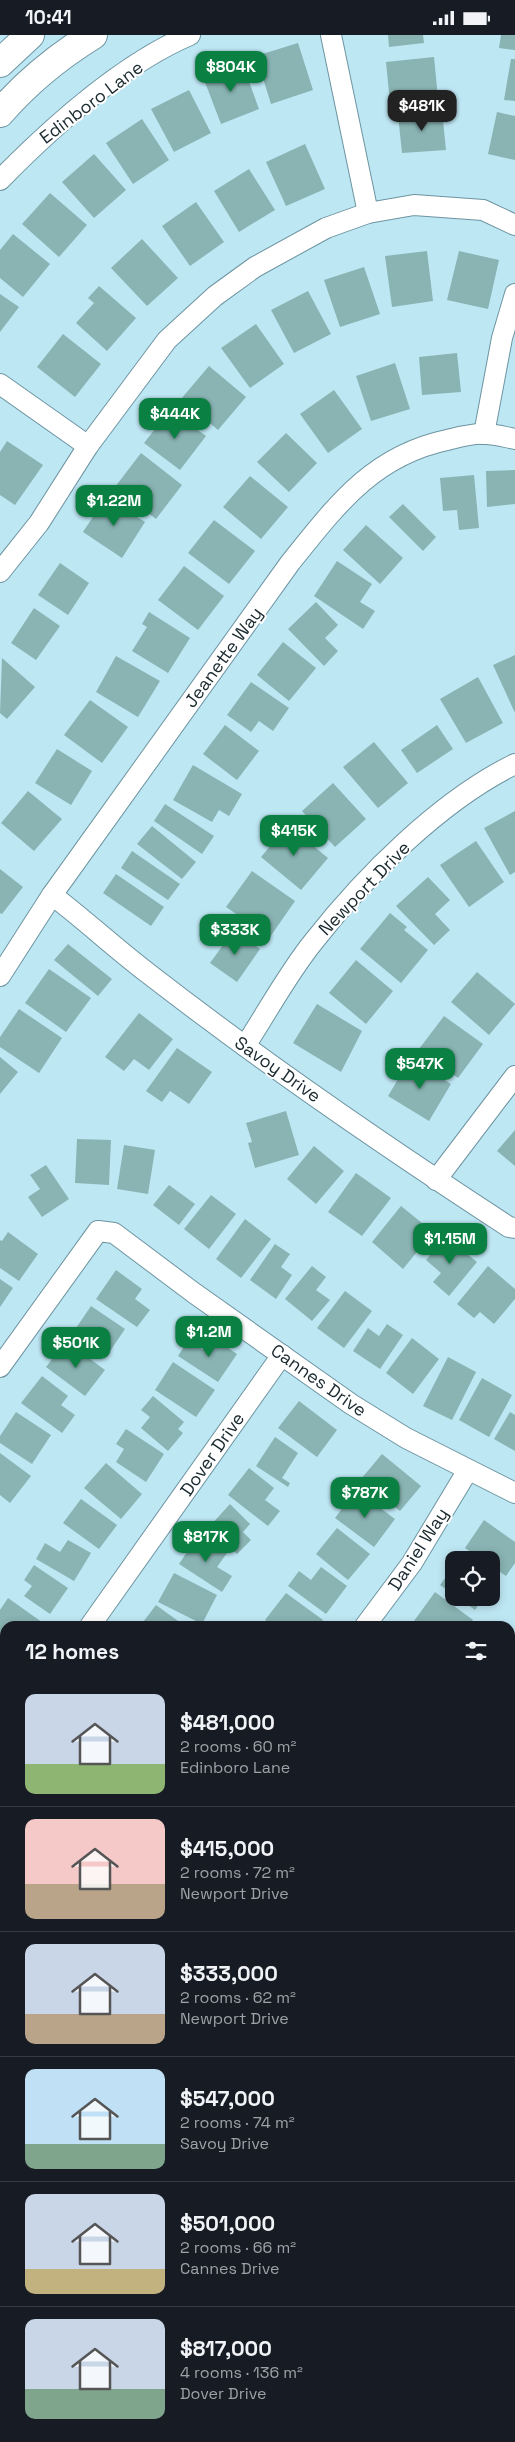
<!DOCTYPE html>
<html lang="en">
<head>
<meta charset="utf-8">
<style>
	:root { --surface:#171b24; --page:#242831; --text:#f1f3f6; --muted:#9ea1a6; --line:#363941; --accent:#0b8043 }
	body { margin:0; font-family:"Space Grotesk",sans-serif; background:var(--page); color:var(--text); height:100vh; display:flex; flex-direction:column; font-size:19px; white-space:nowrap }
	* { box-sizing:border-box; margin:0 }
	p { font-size:16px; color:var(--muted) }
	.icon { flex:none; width:28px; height:28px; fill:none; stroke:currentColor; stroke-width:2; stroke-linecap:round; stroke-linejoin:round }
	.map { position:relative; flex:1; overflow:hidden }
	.panel { position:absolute; left:0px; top:1586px; width:515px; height:821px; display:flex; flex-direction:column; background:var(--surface); border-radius:15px 15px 0 0; box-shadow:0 2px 8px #0003 }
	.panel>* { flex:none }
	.controls { position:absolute; left:445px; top:1516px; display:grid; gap:10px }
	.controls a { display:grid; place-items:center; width:55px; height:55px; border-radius:10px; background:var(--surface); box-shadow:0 2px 8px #0003; font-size:25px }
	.price { position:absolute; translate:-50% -42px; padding:0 11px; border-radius:10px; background:var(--accent); color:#fff; font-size:16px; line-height:32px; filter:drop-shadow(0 1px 2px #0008) }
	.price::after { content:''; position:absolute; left:50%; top:30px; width:15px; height:11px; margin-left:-8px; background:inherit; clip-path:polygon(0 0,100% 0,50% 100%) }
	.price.selected { background:#222; color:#fff }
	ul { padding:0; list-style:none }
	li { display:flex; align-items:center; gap:15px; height:125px; padding:0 25px }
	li+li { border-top:1px solid var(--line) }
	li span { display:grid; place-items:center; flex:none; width:140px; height:100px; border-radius:10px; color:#555 }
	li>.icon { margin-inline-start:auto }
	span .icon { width:60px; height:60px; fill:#fffc; stroke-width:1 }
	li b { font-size:21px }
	h2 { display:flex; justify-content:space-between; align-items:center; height:60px; padding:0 25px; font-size:21px }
	.status { display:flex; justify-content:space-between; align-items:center; height:35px; padding:0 25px; background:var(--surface); direction:ltr }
	.status svg { height:14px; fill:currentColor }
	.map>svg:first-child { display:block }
</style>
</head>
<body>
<div class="status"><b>10:41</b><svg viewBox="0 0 49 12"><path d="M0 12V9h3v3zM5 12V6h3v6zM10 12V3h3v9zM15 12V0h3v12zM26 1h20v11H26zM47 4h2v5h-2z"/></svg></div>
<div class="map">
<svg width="515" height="2407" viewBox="0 0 515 2407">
	<rect width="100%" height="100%" fill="#bee7f4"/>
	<g fill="#89b4b3">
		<polygon points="388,0 423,0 424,8 389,12"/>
		<polygon points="501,0 515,0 515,15 499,13"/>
		<polygon points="298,8 313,55 271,69 256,21"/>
		<polygon points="434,22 438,63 390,68 386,27"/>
		<polygon points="511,24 515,24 515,66 504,65"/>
		<polygon points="242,27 259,74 221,89 203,42"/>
		<polygon points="189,55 211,98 174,117 151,74"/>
		<polygon points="442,76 446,115 402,118 398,80"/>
		<polygon points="497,77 515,81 515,125 488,119"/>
		<polygon points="142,84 169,125 133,149 106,108"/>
		<polygon points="305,109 325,154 286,171 266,127"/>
		<polygon points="94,119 126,155 94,183 62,147"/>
		<polygon points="249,134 275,175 239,197 214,156"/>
		<polygon points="50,158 87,190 59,222 22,189"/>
		<polygon points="196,167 224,207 190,231 162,191"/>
		<polygon points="13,199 50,229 23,262 0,243 0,215"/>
		<polygon points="142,204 178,243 147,271 111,233"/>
		<polygon points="427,216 433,266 392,272 385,221"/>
		<polygon points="459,216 499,225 488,274 447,265"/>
		<polygon points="364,232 380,279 340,292 324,245"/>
		<polygon points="99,251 136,283 107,316 76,288 94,268 88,263"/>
		<polygon points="308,256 331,299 294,318 271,275"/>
		<polygon points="0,259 19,272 0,297"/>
		<polygon points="256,289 284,329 250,353 221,313"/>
		<polygon points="63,299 101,329 75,362 37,332"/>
		<polygon points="457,318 461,357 422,360 419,322"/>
		<polygon points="395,328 410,374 371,386 356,341"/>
		<polygon points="209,331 246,362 218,395 181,364"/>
		<polygon points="334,355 362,394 328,418 300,379"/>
		<polygon points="170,375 206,401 180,435 144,408"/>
		<polygon points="286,398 317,428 289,457 257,427"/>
		<polygon points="7,406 43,430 15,470 0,460 0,417"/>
		<polygon points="141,418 182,450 156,484 115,452"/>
		<polygon points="515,435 515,469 487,472 486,436"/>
		<polygon points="474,440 479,493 459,495 457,475 443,476 440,443"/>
		<polygon points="250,441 288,472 261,504 223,472"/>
		<polygon points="106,462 145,487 122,523 83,497"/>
		<polygon points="403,469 436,502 423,516 389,482"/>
		<polygon points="214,485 255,516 229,549 188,518"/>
		<polygon points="366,490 403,523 380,549 343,515"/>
		<polygon points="337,526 372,549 360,567 375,576 363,594 314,561"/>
		<polygon points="60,528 89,548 68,580 38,560"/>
		<polygon points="184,531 224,561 198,595 158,565"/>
		<polygon points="316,567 338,590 325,603 338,616 324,631 288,594"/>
		<polygon points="34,573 60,591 36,625 11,608"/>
		<polygon points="149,577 190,603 168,638 132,616 147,592 142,589"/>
		<polygon points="283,607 316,633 289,666 257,640"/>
		<polygon points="515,620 515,678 493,630"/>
		<polygon points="116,621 160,646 138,682 96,657"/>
		<polygon points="2,623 35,652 7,684 0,678"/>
		<polygon points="478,642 503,688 466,708 440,664"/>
		<polygon points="251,647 289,673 273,696 259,686 251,697 227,680"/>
		<polygon points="90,665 128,692 102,728 64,700"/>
		<polygon points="225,690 259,716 237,745 203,719"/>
		<polygon points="437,690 453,714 417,738 401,715"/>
		<polygon points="374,707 408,748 378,773 343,732"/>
		<polygon points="57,714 92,736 71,770 35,748"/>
		<polygon points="193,730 242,759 229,781 219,775 212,787 173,765"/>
		<polygon points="333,748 366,784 335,812 302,776"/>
		<polygon points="28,756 62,784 34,816 1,788"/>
		<polygon points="165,769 214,801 202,819 154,786"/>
		<polygon points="515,776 515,837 510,840 484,793"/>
		<polygon points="288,790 328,823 301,855 261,822"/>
		<polygon points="152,791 196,827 182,844 137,809"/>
		<polygon points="476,806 504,847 469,872 440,830"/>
		<polygon points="132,816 180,849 168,865 121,833"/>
		<polygon points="0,834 23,852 2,879 0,878"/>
		<polygon points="252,836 295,866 270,902 226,872"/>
		<polygon points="116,839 164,872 151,891 103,858"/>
		<polygon points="428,842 450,865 435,879 450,895 434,910 396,871"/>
		<polygon points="390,878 407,892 404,895 428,915 401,948 360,914"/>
		<polygon points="234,895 260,914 237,947 210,928"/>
		<polygon points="68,909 112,944 98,961 54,925"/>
		<polygon points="356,925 393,956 366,989 329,958"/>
		<polygon points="49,934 91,963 66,997 25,968"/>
		<polygon points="477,937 515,969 489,1000 451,967"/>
		<polygon points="317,969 362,996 341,1037 293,1008"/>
		<polygon points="19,974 62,1003 39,1038 0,1012 0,1002"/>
		<polygon points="139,978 173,1004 149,1035 134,1024 124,1036 105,1022"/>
		<polygon points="444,981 483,1009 458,1043 419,1014"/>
		<polygon points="177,1013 212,1037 189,1069 170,1056 162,1067 146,1056"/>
		<polygon points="0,1022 18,1037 0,1059"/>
		<polygon points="410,1024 451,1049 429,1086 388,1061"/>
		<polygon points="286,1076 299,1120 255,1133 248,1108 252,1107 246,1088"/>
		<polygon points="515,1095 515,1131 497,1116"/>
		<polygon points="77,1104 111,1105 109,1150 75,1148"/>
		<polygon points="124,1110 155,1115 148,1159 117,1154"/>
		<polygon points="314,1111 344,1136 316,1169 287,1144"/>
		<polygon points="46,1130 69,1164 42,1182 28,1162 40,1154 30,1140"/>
		<polygon points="356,1138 391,1163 362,1201 328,1177"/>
		<polygon points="169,1150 195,1169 179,1190 153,1170"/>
		<polygon points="211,1160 236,1179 209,1214 184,1194"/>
		<polygon points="401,1171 433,1197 403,1234 372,1207"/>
		<polygon points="245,1184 271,1204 241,1243 216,1224"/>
		<polygon points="8,1197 38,1219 19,1246 0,1233 0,1205 2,1206"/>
		<polygon points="446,1202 477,1227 449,1261 433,1247 441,1238 426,1225"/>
		<polygon points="275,1209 290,1219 281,1232 292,1240 276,1264 250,1245"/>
		<polygon points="312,1231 326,1242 316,1255 330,1265 312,1286 285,1264"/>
		<polygon points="488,1231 515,1254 515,1264 494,1289 480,1277 474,1283 457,1269"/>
		<polygon points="116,1235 142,1254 135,1264 150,1275 137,1292 96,1264"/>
		<polygon points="0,1244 13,1253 0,1272"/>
		<polygon points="345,1256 372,1276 344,1313 317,1293"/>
		<polygon points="91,1271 125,1294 106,1322 72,1299"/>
		<polygon points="387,1289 403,1300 380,1334 353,1316 368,1293 379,1301"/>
		<polygon points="212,1302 237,1319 218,1347 178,1321 188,1305 203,1315"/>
		<polygon points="412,1303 439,1324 413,1359 386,1338"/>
		<polygon points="66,1306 105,1335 85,1361 46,1332"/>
		<polygon points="448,1322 476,1337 452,1385 423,1371"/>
		<polygon points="173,1327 215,1355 196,1382 155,1355"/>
		<polygon points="42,1341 68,1361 61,1370 75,1380 62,1398 21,1368"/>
		<polygon points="482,1343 512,1360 489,1402 459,1385"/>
		<polygon points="153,1361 184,1387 178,1394 183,1398 168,1416 141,1393 150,1382 141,1375"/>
		<polygon points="299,1366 337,1395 317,1422 278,1393"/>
		<polygon points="16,1377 51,1400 32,1429 0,1408 0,1401"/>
		<polygon points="510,1377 515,1380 515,1416 494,1404"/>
		<polygon points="126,1394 164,1419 146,1447 116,1427 124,1414 116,1409"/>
		<polygon points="275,1402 298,1418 282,1443 290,1448 288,1452 256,1431"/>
		<polygon points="0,1418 31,1441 10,1468 0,1460"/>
		<polygon points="382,1419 421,1451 400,1476 361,1444"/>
		<polygon points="106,1428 142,1459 121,1484 84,1453"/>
		<polygon points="249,1433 274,1453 265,1465 280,1476 268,1491 228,1460"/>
		<polygon points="356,1455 395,1484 374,1512 335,1483"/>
		<polygon points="81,1464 117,1490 99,1514 63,1488"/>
		<polygon points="230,1469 250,1489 243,1497 251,1505 237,1519 209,1492"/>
		<polygon points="484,1485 515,1507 515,1528 506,1541 491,1531 491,1525 483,1525 465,1513"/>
		<polygon points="337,1493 370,1519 348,1545 316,1519"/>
		<polygon points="199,1499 227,1518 217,1532 232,1541 222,1557 179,1529"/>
		<polygon points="68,1505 91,1518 74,1546 36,1524 45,1508 60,1517"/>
		<polygon points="34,1530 68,1553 50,1579 24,1561 32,1551 24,1545"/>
		<polygon points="454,1531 454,1560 440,1550"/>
		<polygon points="321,1532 347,1551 326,1579 288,1551 299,1536 311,1545"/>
		<polygon points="174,1538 217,1560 202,1589 158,1567"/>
		<polygon points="435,1557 473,1585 468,1591 422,1591 414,1586"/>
		<polygon points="286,1558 323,1585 319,1591 274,1591 265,1585"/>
		<polygon points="457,1562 484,1562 475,1575"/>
		<polygon points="8,1563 46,1590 45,1591 5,1591 5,1603 0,1600 0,1575"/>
		<polygon points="156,1570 185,1591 140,1591"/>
		<polygon points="0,1611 5,1614 5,1652 0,1649"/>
		<polygon points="510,1642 515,1646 515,1670 510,1666"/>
		<polygon points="510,1674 515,1678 515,1706 510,1713"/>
		<rect x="0" y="1958" width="5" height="35"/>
		<polygon points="47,2402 98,2402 98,2405 47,2407"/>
		<polygon points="333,2402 395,2402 396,2407 334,2407"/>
		<polygon points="193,2403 194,2407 176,2407 176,2405"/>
	</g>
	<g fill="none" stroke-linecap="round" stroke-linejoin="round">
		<g stroke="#6d94a0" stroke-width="22">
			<g id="street">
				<polyline points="331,0 368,178"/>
				<path d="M0,145C52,92 122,29 190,0"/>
				<polyline points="0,349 88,411"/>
				<polyline points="484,399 502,303 515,259"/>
				<polyline points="0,537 39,488 88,411 167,305 215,261 255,232 326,193 368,178 414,170 483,175 515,190"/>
				<path d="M52,860C85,885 116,914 149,939C265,1029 386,1112 509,1192L515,1193"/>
				<path d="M0,941L52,860L290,528C336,471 372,421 447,405C459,402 473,398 485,399C495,399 505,402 515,404"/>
				<path d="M245,1011C268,976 288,938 314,906C365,841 441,765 515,729"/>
				<polyline points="436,1145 515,1041"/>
				<polyline points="0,1332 98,1196 114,1198 194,1258 351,1369 406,1403 515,1458"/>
				<polyline points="90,1591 282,1320"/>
				<polyline points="365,1591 412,1528 468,1435"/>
				<polyline points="0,1803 5,1773"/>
				<polyline points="0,1924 5,1924"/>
				<polyline points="0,2263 3,2296 0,2360"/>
				<polyline points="277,2402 277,2407"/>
			</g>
		</g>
		<g stroke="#6d94a0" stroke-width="30">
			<g id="secondary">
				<polyline points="0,28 30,0"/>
				<path d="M0,78C26,48 59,21 93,0"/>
				<polyline points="510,1809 515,1798"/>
				<polyline points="510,2024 515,2024"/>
				<polyline points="0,2065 5,2065"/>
				<polyline points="510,2274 515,2333"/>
			</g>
		</g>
		<use href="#street" stroke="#fff" stroke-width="20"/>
		<use href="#secondary" stroke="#fff" stroke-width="28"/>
	</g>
	<g text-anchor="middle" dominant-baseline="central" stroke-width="4" stroke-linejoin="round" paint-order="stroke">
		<g font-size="18" fill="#1a2a2f" stroke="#fff">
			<text transform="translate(91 67) rotate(-37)">Edinboro Lane</text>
			<text transform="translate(223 622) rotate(-54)">Jeanette Way</text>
			<text transform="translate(364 853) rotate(-46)">Newport Drive</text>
			<text transform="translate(278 1034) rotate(35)">Savoy Drive</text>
			<text transform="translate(319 1345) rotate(35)">Cannes Drive</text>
			<text transform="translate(212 1419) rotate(-55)">Dover Drive</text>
			<text transform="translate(418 1514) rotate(-57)">Daniel Way</text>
		</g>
	</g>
</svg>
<div class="controls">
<a><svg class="icon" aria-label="locate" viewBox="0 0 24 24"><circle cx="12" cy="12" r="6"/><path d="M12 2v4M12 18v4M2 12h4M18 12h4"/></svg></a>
</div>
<b class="price" style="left:231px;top:58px">$804K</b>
<b class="price selected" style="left:422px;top:97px">$481K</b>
<b class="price" style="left:175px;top:405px">$444K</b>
<b class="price" style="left:114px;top:492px">$1.22M</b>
<b class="price" style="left:294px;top:822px">$415K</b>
<b class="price" style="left:235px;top:921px">$333K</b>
<b class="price" style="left:420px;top:1055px">$547K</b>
<b class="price" style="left:450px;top:1230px">$1.15M</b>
<b class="price" style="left:209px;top:1323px">$1.2M</b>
<b class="price" style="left:76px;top:1334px">$501K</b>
<b class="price" style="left:365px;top:1484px">$787K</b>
<b class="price" style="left:206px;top:1528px">$817K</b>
<section class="panel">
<h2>12 homes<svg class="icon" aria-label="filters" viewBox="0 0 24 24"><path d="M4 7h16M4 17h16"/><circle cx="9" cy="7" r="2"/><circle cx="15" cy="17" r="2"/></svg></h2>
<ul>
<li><span style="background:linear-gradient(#c9d6e8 70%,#8fb573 0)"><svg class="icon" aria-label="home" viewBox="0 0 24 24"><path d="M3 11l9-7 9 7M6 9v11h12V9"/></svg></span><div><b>$481,000</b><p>2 rooms · 60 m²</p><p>Edinboro Lane</p></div></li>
<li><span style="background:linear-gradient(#f6c9c9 65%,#b9a48a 0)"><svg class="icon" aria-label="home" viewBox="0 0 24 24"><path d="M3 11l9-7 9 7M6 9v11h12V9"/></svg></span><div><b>$415,000</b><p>2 rooms · 72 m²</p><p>Newport Drive</p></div></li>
<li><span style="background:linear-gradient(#c9d6e8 70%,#b9a48a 0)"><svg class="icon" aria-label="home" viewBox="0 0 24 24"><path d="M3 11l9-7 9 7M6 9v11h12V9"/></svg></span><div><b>$333,000</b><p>2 rooms · 62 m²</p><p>Newport Drive</p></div></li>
<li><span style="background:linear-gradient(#bfe0f5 75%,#7fa58c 0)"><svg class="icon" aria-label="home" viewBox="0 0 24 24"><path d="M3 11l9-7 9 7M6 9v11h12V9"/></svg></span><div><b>$547,000</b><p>2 rooms · 74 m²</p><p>Savoy Drive</p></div></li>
<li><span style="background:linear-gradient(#c9d6e8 75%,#c2b280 0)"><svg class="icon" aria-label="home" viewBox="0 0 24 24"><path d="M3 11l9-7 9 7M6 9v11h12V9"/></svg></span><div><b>$501,000</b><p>2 rooms · 66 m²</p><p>Cannes Drive</p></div></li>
<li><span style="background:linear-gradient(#c9d6e8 70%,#7fa58c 0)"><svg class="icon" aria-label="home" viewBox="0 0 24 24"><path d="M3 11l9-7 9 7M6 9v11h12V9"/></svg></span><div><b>$817,000</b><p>4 rooms · 136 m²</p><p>Dover Drive</p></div></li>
</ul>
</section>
</div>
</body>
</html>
